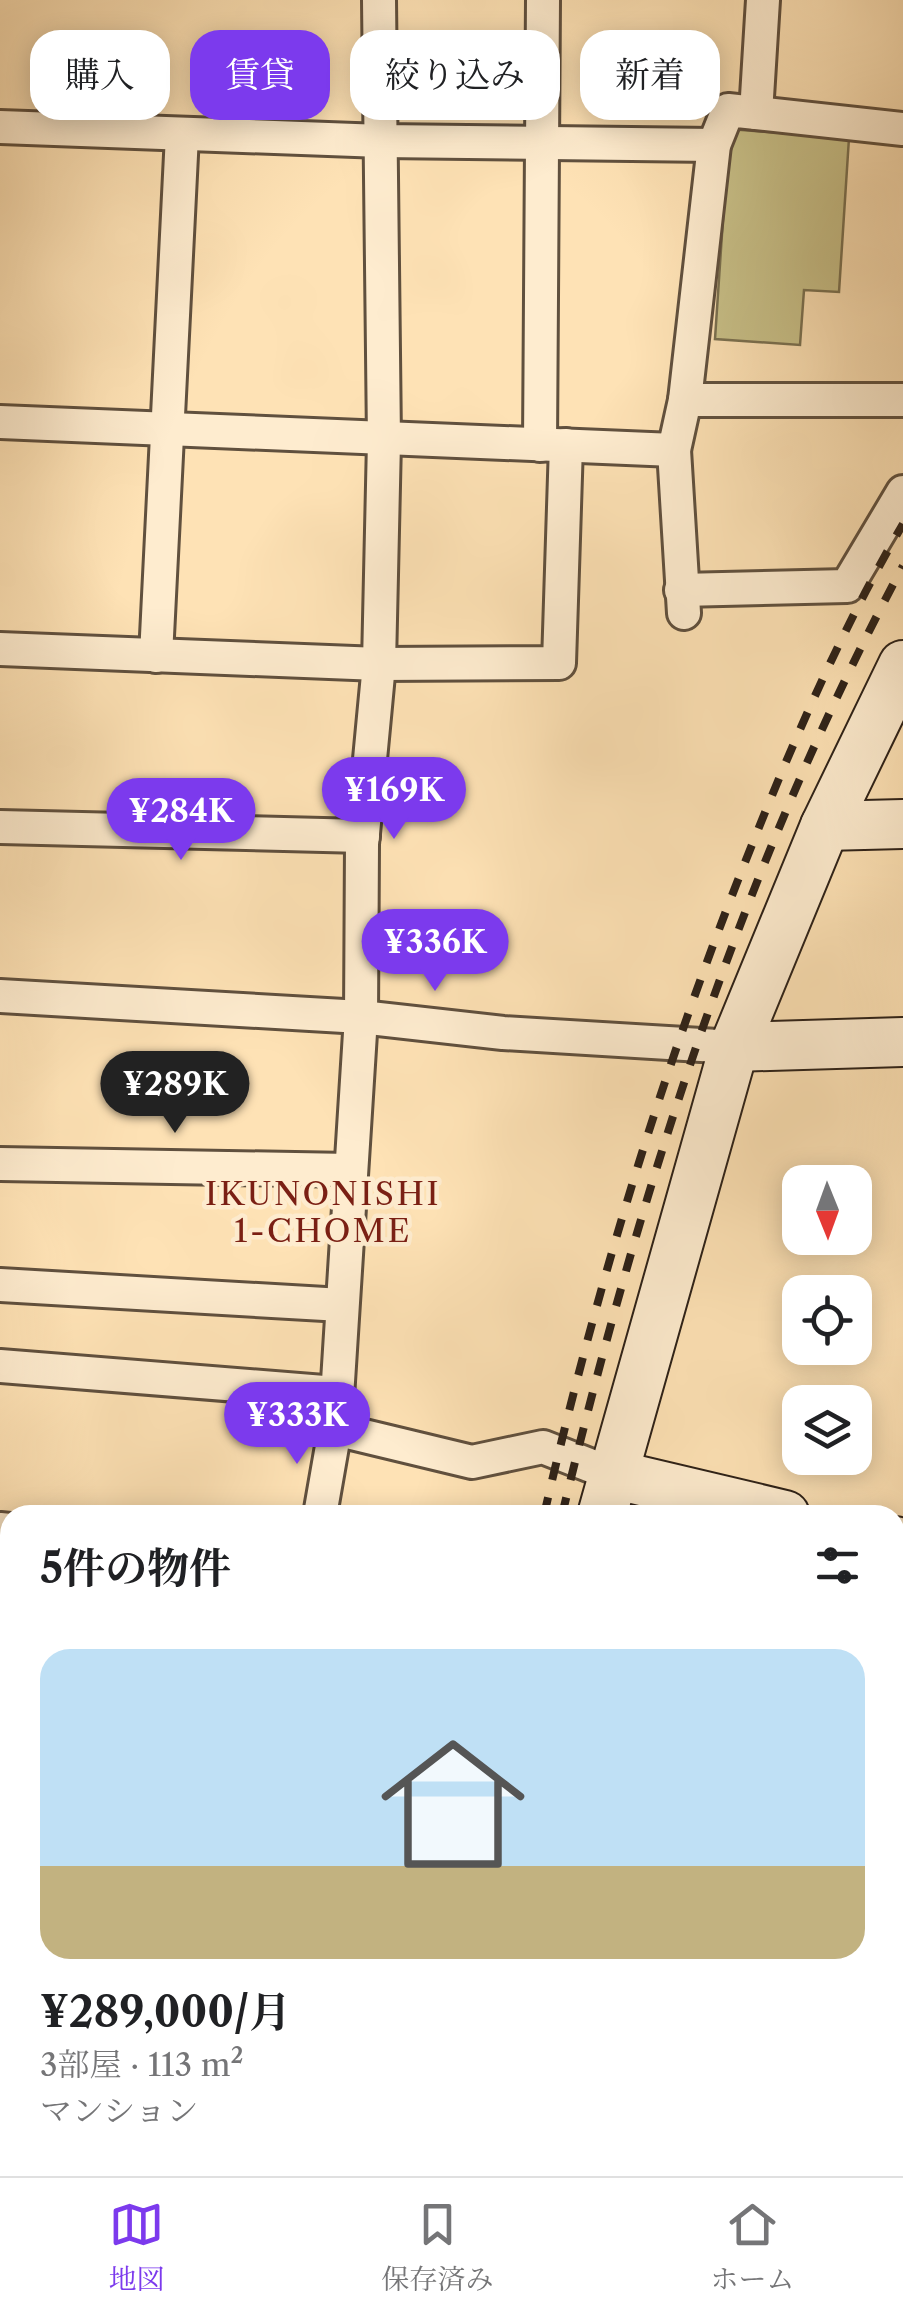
<!DOCTYPE html>
<html lang="ja">
<head>
<meta charset="utf-8">
<style>
	:root { --surface:#fff; --page:#f6f6f6; --text:#202124; --muted:#757577; --line:#e0e0e0; --accent:#7c3aed }
	body { margin:0; font-family:"Libre Caslon Text","Noto Serif JP",serif; background:var(--page); color:var(--text); height:100vh; display:flex; flex-direction:column; font-size:38px; white-space:nowrap }
	* { box-sizing:border-box; margin:0 }
	p { font-size:32px; color:var(--muted) }
	.icon { flex:none; width:55px; height:55px; fill:none; stroke:currentColor; stroke-width:2; stroke-linecap:round; stroke-linejoin:round }
	.map { position:relative; flex:1; overflow:hidden }
	.drawer { position:absolute; left:0px; top:1505px; width:905px; height:672px; display:flex; flex-direction:column; background:var(--surface); border-radius:30px 30px 0 0; box-shadow:0 5px 25px #0003 }
	.drawer>* { flex:none }
	.guide { position:absolute; left:30px; top:30px; width:845px; height:90px; display:flex; gap:20px }
	.needle { width:65px; rotate:179deg }
	.controls { position:absolute; left:782px; top:1165px; display:grid; gap:20px }
	.controls a { display:grid; place-items:center; width:90px; height:90px; border-radius:20px; background:var(--surface); box-shadow:0 5px 25px #0003; font-size:50px }
	.price { position:absolute; translate:-50% -85px; padding:0 22px; border-radius:35px; background:var(--accent); color:#fff; font-size:32px; line-height:65px; filter:drop-shadow(0 2px 5px #0008) }
	.price::after { content:''; position:absolute; left:50%; top:60px; width:30px; height:22px; margin-left:-15px; background:inherit; clip-path:polygon(0 0,100% 0,50% 100%) }
	.price.active { background:#222; color:#fff }
	ul { padding:0; list-style:none }
	li { display:grid; align-content:center; gap:20px; height:530px; padding:0 40px }
	li+li { border-top:2px solid var(--line) }
	li span { display:grid; place-items:center; height:310px; border-radius:30px; color:#555 }
	li>.icon { margin-inline-start:auto }
	span .icon { width:180px; height:180px; fill:#fffc; stroke-width:1 }
	li b { font-size:42px }
	h2 { display:flex; justify-content:space-between; align-items:center; height:120px; padding:0 40px; font-size:42px }
	.tag { padding:0 35px; border-radius:30px; background:var(--surface); box-shadow:0 5px 25px #0003; font-size:35px; line-height:90px }
	.tag.active { background:var(--accent); color:#fff }
	.tab-bar { display:flex; justify-content:space-around; align-items:center; height:140px; border-top:2px solid var(--line); background:var(--surface); font-size:28px; color:var(--muted) }
	.tab-bar a { display:grid; justify-items:center; gap:5px }
	.tab-bar .active { color:var(--accent) }
	.map>svg:first-child { display:block }
</style>
</head>
<body>
<div class="map">
<svg width="903" height="2176" viewBox="0 0 903 2176">
	<rect width="100%" height="100%" fill="#fee2b5"/>
	<filter id="stains"><feTurbulence type="fractalNoise" baseFrequency=".002" numOctaves="4"/><feColorMatrix values="0 0 0 0 .2 0 0 0 0 .09 0 0 0 0 .02 0 0 0 .5 -.17"/></filter>
	<radialGradient id="worn" r=".72"><stop offset=".6" stop-color="#630" stop-opacity="0"/><stop offset="1" stop-color="#630" stop-opacity=".3"/></radialGradient>
	<g fill="#c8c088" stroke="#7a7050" stroke-width="2.5">
		<polygon points="729,129 849,138 839,292 804,290 800,345 715,339"/>
		<polygon points="903,1726 903,1984 895,1984 895,1758"/>
	</g>
	<g fill="none" stroke-linecap="round" stroke-linejoin="round">
		<g stroke="#60503e" stroke-width="22">
			<polyline id="lane" points="0,2063 10,2065"/>
		</g>
		<g stroke="#60503e" stroke-width="38">
			<g id="street">
				<polyline points="756,113 763,0"/>
				<polyline points="0,127 382,141 714,145"/>
				<polyline points="685,400 903,400"/>
				<polyline points="0,422 674,450 685,400 714,145 728,110 903,129"/>
				<polyline points="540,445 543,0"/>
				<polyline points="674,450 684,613"/>
				<polyline points="681,590 847,586 903,492"/>
				<polyline points="0,649 379,664 559,663 566,445"/>
				<polyline points="156,656 182,135"/>
				<polyline points="0,827 363,836"/>
				<polyline points="0,996 361,1017 503,1033 734,1047"/>
				<polyline points="0,1164 350,1170"/>
				<polyline points="0,1285 342,1305"/>
				<polyline points="0,1366 336,1393"/>
				<polyline points="335,1429 472,1462 543,1447 612,1474"/>
				<polyline points="320,1515 335,1429 361,1017 362,844 379,664 384,441 379,0"/>
				<polyline points="0,1529 10,1530"/>
				<polyline points="0,1692 10,1692"/>
				<polyline points="0,1786 10,1776"/>
				<polyline points="0,1914 10,1916"/>
				<polyline points="176,2176 177,2168"/>
			</g>
		</g>
		<g stroke="#2c2017" stroke-width="52">
			<g id="secondary">
				<polyline points="825,826 903,824"/>
				<polyline points="734,1047 903,1042"/>
				<polyline points="612,1474 785,1515"/>
				<polyline points="602,1515 734,1047 825,826 903,665"/>
				<polyline points="895,1541 903,1543"/>
				<polyline points="895,1625 903,1593"/>
				<polyline points="895,2006 903,2007"/>
				<polyline points="438,2176 440,2168"/>
				<polyline points="762,2176 764,2168"/>
			</g>
		</g>
		<use href="#lane" stroke="#feeccf" stroke-width="18"/>
		<use href="#street" stroke="#feeccf" stroke-width="32"/>
		<use href="#secondary" stroke="#feeccf" stroke-width="48"/>
		<g stroke="#2c2017" stroke-width="8" stroke-dasharray="18 18" stroke-linecap="butt">
			<path d="M544,1515C594,1298 657,1087 738,880C786,758 837,637 903,524"/>
			<path d="M562,1515C641,1188 743,864 903,566"/>
			<polyline points="378,2176 380,2168"/>
			<polyline points="397,2176 399,2168"/>
		</g>
	</g>
	<g text-anchor="middle" dominant-baseline="central" stroke-width="9" stroke-linejoin="round" paint-order="stroke">
		<g font-size="32" letter-spacing="2.5" fill="#7a1f14" stroke="#feeccf">
			<text x="323" y="1193">IKUNONISHI<tspan x="323" dy="37">1-CHOME</tspan></text>
		</g>
	</g>
	<rect width="100%" height="100%" filter="url(#stains)"/>
	<rect width="100%" height="100%" fill="url(#worn)"/>
</svg>
<div class="controls">
<a><svg class="needle" viewBox="-14 -14 28 28"><path d="M0-13l5 13h-10z" fill="#e53935"/><path d="M0 13l5-13h-10z" fill="#757577"/></svg></a>
<a><svg class="icon" aria-label="locate" viewBox="0 0 24 24"><circle cx="12" cy="12" r="6"/><path d="M12 2v4M12 18v4M2 12h4M18 12h4"/></svg></a>
<a><svg class="icon" aria-label="layers" viewBox="0 0 24 24"><path d="M12 4l9 5-9 5-9-5zM3 14l9 5 9-5"/></svg></a>
</div>
<b class="price" style="left:394px;top:842px">¥169K</b>
<b class="price" style="left:181px;top:863px">¥284K</b>
<b class="price" style="left:435px;top:994px">¥336K</b>
<b class="price active" style="left:175px;top:1136px">¥289K</b>
<b class="price" style="left:297px;top:1467px">¥333K</b>
<div class="guide">
<a class="tag">購入</a>
<a class="tag active">賃貸</a>
<a class="tag">絞り込み</a>
<a class="tag">新着</a>
</div>
<section class="drawer">
<h2>5件の物件<svg class="icon" aria-label="filters" viewBox="0 0 24 24"><path d="M4 7h16M4 17h16"/><circle cx="9" cy="7" r="2"/><circle cx="15" cy="17" r="2"/></svg></h2>
<ul>
<li><span style="background:linear-gradient(#bfe0f5 70%,#c2b280 0)"><svg class="icon" aria-label="home" viewBox="0 0 24 24"><path d="M3 11l9-7 9 7M6 9v11h12V9"/></svg></span><div><b>¥289,000/月</b><p>3部屋 · 113 m²</p><p>マンション</p></div></li>
</ul>
</section>
</div>
<nav class="tab-bar">
<a class="active"><svg class="icon" aria-label="map" viewBox="0 0 24 24"><path d="M3 6l6-2 6 2 6-2v14l-6 2-6-2-6 2zM9 4v14M15 6v14"/></svg>地図</a>
<a><svg class="icon" aria-label="saved" viewBox="0 0 24 24"><path d="M7 4h10v16l-5-4-5 4z"/></svg>保存済み</a>
<a><svg class="icon" aria-label="home" viewBox="0 0 24 24"><path d="M3 11l9-7 9 7M6 9v11h12V9"/></svg>ホーム</a>
</nav>
</body>
</html>
